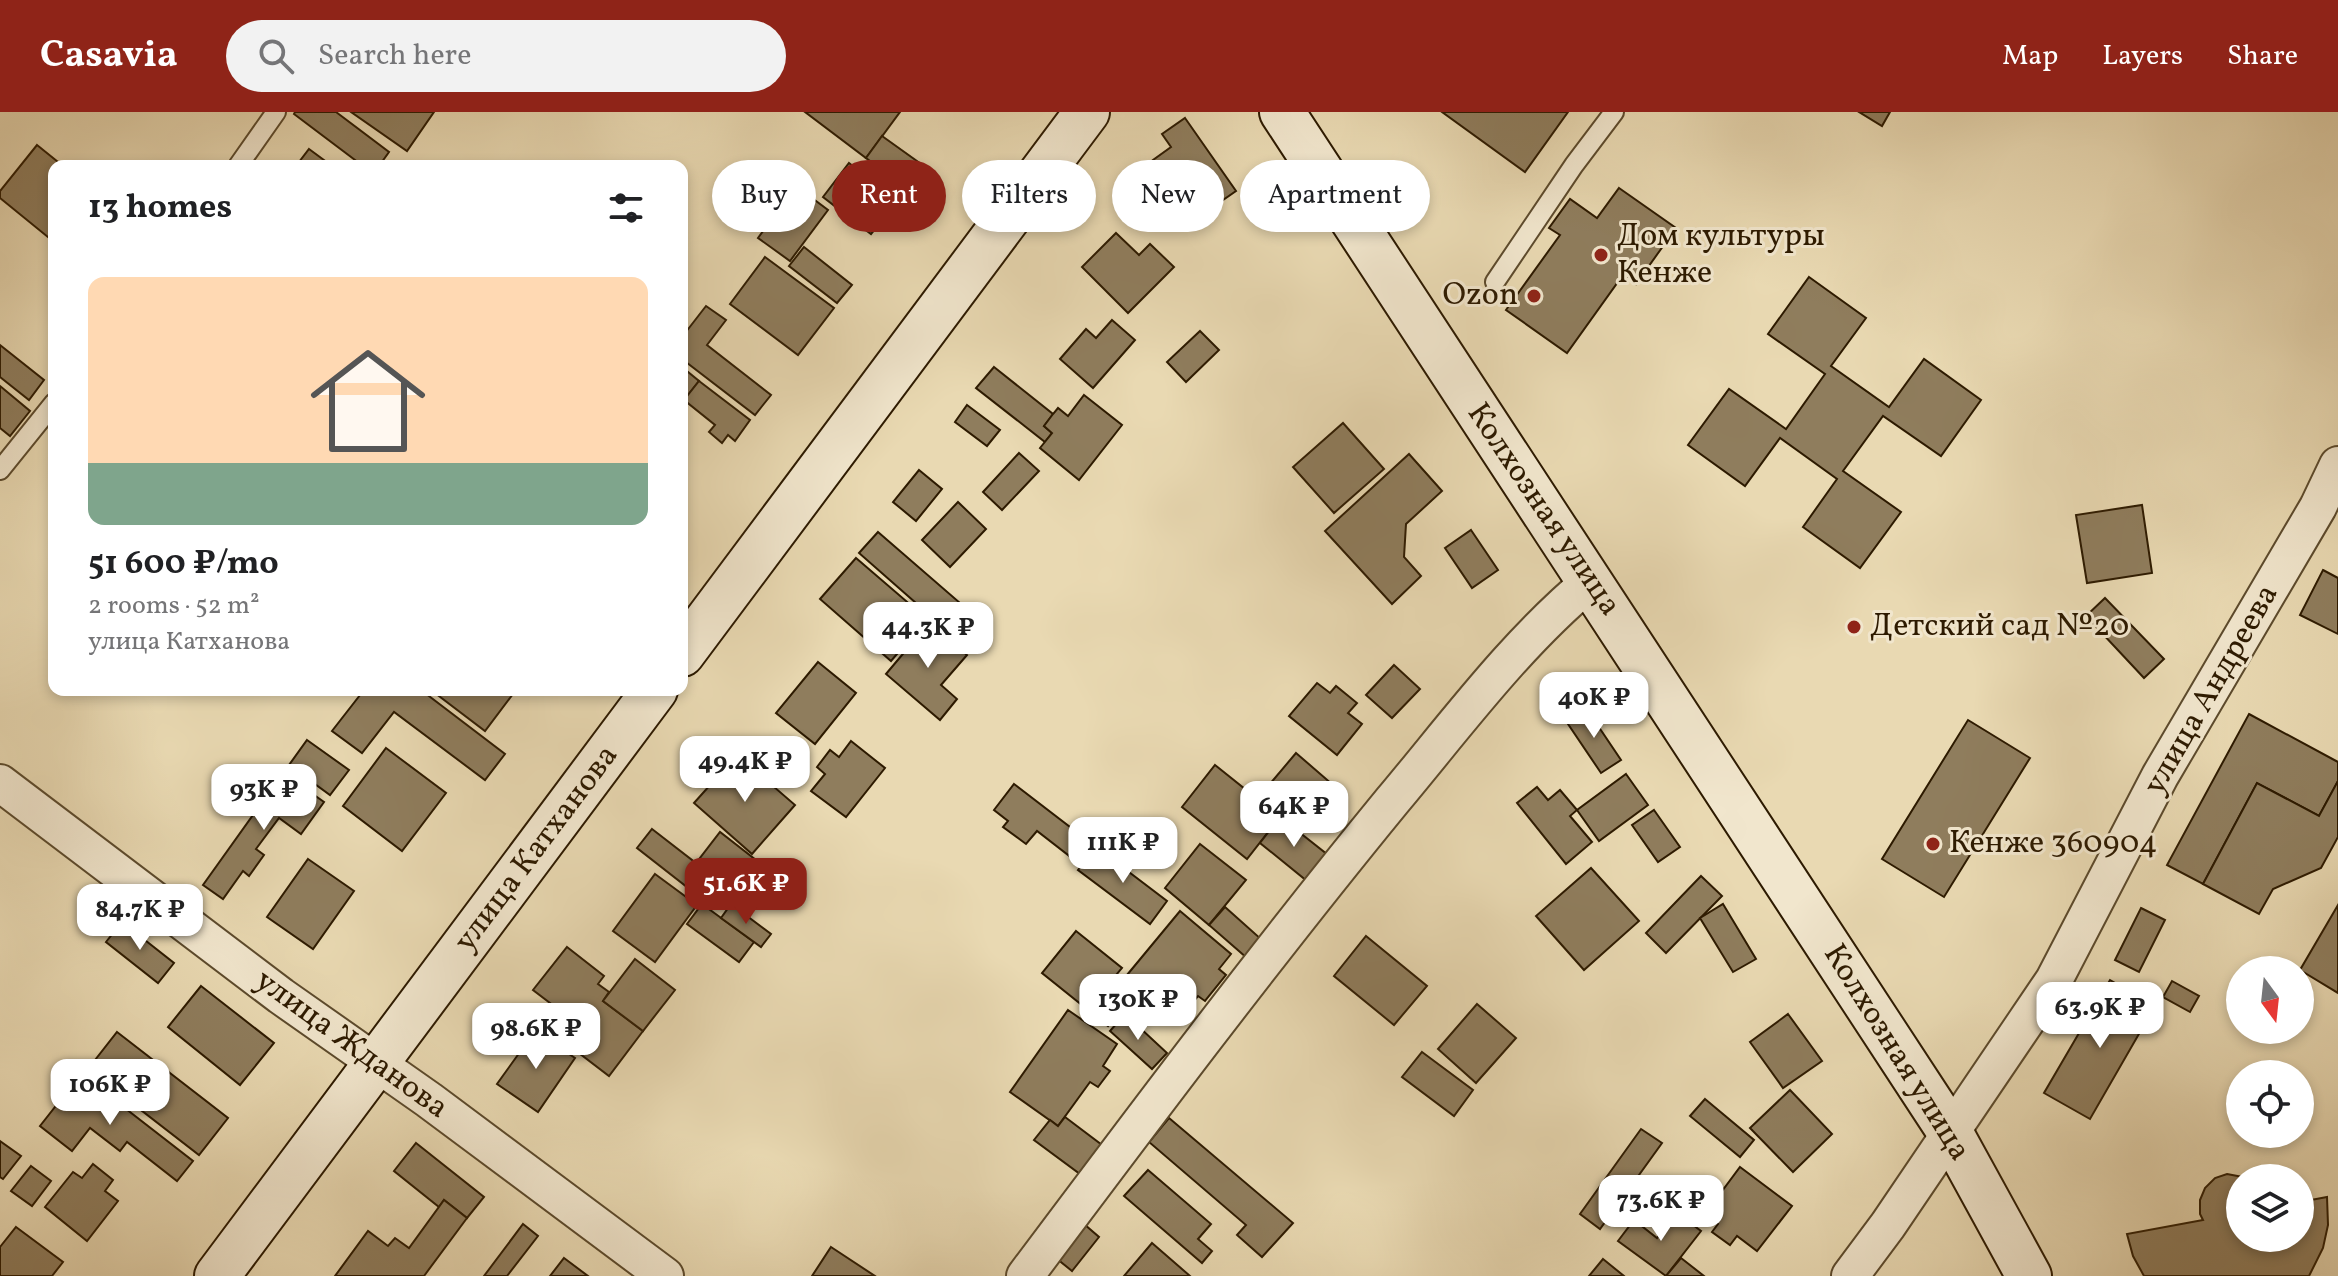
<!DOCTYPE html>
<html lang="en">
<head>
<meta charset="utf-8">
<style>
	:root { --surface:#fff; --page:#f2f2f2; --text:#202124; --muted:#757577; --accent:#8f2418 }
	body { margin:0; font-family:Vollkorn,serif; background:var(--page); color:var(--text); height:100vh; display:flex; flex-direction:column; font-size:30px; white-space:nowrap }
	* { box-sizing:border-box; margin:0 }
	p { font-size:26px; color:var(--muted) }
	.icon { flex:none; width:44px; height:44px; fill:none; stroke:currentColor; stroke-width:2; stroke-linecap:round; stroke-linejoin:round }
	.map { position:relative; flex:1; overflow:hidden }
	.sheet { position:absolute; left:48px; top:48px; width:640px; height:536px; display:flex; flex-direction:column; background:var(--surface); border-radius:16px; box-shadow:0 4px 12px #0003 }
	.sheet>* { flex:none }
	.banner { position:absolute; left:712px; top:48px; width:760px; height:72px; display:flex; gap:16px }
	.needle { width:52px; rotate:165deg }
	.fabs { position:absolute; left:2226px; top:844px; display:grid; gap:16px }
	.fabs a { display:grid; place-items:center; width:88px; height:88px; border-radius:50%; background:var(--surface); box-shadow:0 4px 12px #0003; font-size:40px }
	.price { position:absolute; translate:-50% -68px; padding:0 18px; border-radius:16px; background:#fff; color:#222; font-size:26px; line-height:52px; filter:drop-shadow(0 2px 4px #0008) }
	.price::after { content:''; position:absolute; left:50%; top:48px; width:24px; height:18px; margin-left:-12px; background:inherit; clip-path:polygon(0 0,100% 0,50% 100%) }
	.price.active { background:var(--accent); color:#fff }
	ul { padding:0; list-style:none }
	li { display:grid; align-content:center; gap:16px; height:424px; padding:0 40px }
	li span { display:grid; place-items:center; height:248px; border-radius:16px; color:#555 }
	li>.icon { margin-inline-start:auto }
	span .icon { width:144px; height:144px; fill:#fffc; stroke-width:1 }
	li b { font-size:34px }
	h2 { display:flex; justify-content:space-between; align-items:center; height:96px; padding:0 40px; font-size:34px }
	.chip { padding:0 28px; border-radius:36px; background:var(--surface); box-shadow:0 4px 12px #0003; font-size:28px; line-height:72px }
	.chip.active { background:var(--accent); color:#fff }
	header { display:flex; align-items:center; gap:48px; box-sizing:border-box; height:112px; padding:0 40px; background:var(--accent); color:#fff }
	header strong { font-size:38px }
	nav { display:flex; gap:44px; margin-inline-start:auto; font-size:28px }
	.search { width:560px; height:72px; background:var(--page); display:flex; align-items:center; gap:20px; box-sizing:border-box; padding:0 28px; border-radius:44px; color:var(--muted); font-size:30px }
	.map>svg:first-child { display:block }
</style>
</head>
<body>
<header>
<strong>Casavia</strong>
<div class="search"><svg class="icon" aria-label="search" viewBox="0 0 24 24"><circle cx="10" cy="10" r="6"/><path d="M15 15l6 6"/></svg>Search here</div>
<nav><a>Map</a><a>Layers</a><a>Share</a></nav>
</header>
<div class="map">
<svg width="2338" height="1164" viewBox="0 0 2338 1164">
	<rect width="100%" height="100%" fill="#e9d9b2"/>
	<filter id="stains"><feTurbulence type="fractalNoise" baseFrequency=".0025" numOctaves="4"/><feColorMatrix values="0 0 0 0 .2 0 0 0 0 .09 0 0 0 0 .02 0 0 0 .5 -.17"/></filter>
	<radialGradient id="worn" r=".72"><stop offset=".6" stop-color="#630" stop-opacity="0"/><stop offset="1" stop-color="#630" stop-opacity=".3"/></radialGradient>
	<g fill="#8f7d5d" stroke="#2d1a00" stroke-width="2">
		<polygon points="295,0 336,0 389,40 379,54 363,54 294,2"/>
		<polygon points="351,0 434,0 407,39"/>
		<polygon points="805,0 900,0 866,46"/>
		<polygon points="1442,0 1568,0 1525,60"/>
		<polygon points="1859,0 1890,0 1882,14"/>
		<polygon points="1185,6 1236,79 1194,108 1153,48 1171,35 1162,22"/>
		<polygon points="882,24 935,62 918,84 866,46"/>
		<polygon points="37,33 63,54 54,54 54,130 0,86 0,79"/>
		<polygon points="309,37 332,54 296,54"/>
		<polygon points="849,51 898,89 871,122 823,85"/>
		<polygon points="796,74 828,98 790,149 758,126"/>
		<polygon points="1619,76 1676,116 1636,172 1623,163 1567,241 1506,198 1560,123 1549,116 1570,87 1597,106"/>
		<polygon points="1116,121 1139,143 1150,132 1174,155 1128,201 1082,155"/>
		<polygon points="804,135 852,173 837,191 789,154"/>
		<polygon points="765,145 834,196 798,243 730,192"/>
		<polygon points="1809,165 1866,206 1831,254 1889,295 1924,247 1981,288 1941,344 1883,304 1843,359 1901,400 1860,456 1803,415 1837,367 1780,326 1745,374 1688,333 1729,277 1786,317 1825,262 1768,222"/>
		<polygon points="706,194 726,208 707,233 771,283 755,303 682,247 682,225"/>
		<polygon points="1112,208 1135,228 1093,276 1060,247 1086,217 1096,226"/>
		<polygon points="1200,219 1219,238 1186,270 1167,250"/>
		<polygon points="0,233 44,268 29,288 0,265"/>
		<polygon points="682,255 699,269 684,288 682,286"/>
		<polygon points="994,255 1053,302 1044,314 1052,321 1045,330 976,276"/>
		<polygon points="699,269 750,308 735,329 728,323 722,331 709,320 715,313 684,288"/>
		<polygon points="0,274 30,299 10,324 0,316"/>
		<polygon points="1084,283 1122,313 1079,368 1040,336 1052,321 1044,314 1053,302 1058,296 1068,304"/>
		<polygon points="967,293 1000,318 987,334 955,310"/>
		<polygon points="1343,311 1384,357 1334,401 1293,355"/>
		<polygon points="1019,341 1039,359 1002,398 983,380"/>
		<polygon points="1409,342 1442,379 1406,412 1404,445 1421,464 1392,492 1325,419"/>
		<polygon points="919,358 942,377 916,409 893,390"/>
		<polygon points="958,390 986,417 950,455 922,428"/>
		<polygon points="2142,393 2152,461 2087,471 2076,403"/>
		<polygon points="1471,418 1498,458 1472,476 1445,436"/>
		<polygon points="878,420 960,491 941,513 859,441"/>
		<polygon points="856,446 927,507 891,549 820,487"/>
		<polygon points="2323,458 2338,466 2338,522 2300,503"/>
		<polygon points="2105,486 2164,547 2144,566 2086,504"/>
		<polygon points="929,511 967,543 941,573 957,587 940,608 886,562"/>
		<polygon points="818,550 856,581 815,632 776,601"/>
		<polygon points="1394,553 1420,577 1392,606 1366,583"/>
		<polygon points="1317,571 1330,581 1336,574 1357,591 1348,601 1362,612 1337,643 1289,604"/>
		<polygon points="364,578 421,578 505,642 485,668 394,600 362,641 332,619"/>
		<polygon points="431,578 516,578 485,619"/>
		<polygon points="1586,596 1621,648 1601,661 1566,609"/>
		<polygon points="2249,602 2338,650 2338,669 2319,704 2257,671 2203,772 2167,753"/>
		<polygon points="1968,608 2030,646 1944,785 1882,747"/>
		<polygon points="307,628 349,658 330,683 289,653"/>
		<polygon points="851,629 885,656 846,705 811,679 825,662 817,655 830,638 839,645"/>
		<polygon points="386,636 446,681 402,739 343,694"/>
		<polygon points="1296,641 1340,679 1308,716 1264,679"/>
		<polygon points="737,643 795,693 752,742 694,691"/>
		<polygon points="1215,653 1280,705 1247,747 1182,695"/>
		<polygon points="283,661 324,690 301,722 279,706 256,737 264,743 249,764 243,759 223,787 203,773"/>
		<polygon points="1626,662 1648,693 1599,729 1577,698"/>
		<polygon points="2338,669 2338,725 2321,756 2273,777 2259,802 2203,772 2257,671 2319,704"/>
		<polygon points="1014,672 1096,735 1081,753 1037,719 1026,732 1003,715 1008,709 994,698"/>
		<polygon points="1537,675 1548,688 1560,678 1577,698 1570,704 1592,730 1566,752 1517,691"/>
		<polygon points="1654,698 1680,735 1658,750 1632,713"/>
		<polygon points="1280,705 1328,743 1307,769 1260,731"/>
		<polygon points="652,717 696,751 720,720 765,755 738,790 722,778 710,793 637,736"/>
		<polygon points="1200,732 1246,768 1209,813 1165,776"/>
		<polygon points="1096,735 1167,789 1150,812 1078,758"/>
		<polygon points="308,747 354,779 313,837 267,805"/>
		<polygon points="1591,756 1639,809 1584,858 1536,804"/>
		<polygon points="655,762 697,793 655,850 613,819"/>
		<polygon points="1701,764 1722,784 1666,841 1646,821"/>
		<polygon points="702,792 754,830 739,850 687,812"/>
		<polygon points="731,792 771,822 761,835 721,806"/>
		<polygon points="1723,792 1756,847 1733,860 1700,806"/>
		<polygon points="2338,793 2338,881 2300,858"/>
		<polygon points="1225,795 1262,828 1247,846 1209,813"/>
		<polygon points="2141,796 2165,808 2139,860 2115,848"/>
		<polygon points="1180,799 1231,842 1219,857 1226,863 1205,889 1198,884 1179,907 1127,863"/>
		<polygon points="122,810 174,851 158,871 106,830"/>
		<polygon points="1076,819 1122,856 1106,875 1126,891 1108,914 1042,861"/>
		<polygon points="1366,824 1427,874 1394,913 1334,864"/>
		<polygon points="567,835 604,864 598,872 609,880 603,889 643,919 609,964 558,925 571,907 533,878"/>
		<polygon points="635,847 675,878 643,919 603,889"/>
		<polygon points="2110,868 2155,894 2090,1007 2044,981"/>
		<polygon points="2172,869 2199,884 2190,900 2163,885"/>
		<polygon points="201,874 274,931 240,973 168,915"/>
		<polygon points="1477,892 1516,926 1476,971 1438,937"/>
		<polygon points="1068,898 1117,932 1103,954 1110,959 1098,975 1090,970 1058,1014 1010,980"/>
		<polygon points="1125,902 1167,941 1152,957 1110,919"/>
		<polygon points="1788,902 1822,949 1783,976 1750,930"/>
		<polygon points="535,919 575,946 538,1000 497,972"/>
		<polygon points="117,920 228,1006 199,1043 88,957"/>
		<polygon points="1422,940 1473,978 1454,1004 1402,965"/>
		<polygon points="81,962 193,1049 177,1069 127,1030 120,1039 90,1016 72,1039 40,1014"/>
		<polygon points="1790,978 1832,1022 1793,1060 1750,1016"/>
		<polygon points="1705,987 1754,1028 1740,1045 1690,1004"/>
		<polygon points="1065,1005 1102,1033 1080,1062 1034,1028 1050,1008 1058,1014"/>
		<polygon points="1169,1006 1293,1111 1262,1145 1237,1123 1246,1113 1149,1030"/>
		<polygon points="1641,1017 1662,1031 1600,1117 1580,1102"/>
		<polygon points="0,1029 21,1044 3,1067 0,1065"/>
		<polygon points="416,1031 484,1085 467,1106 444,1088 439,1095 394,1059"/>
		<polygon points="93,1052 113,1068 105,1079 118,1089 87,1129 45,1095 73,1060 82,1066"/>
		<polygon points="31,1054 51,1069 32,1094 11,1079"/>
		<polygon points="1740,1055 1792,1094 1757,1139 1737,1124 1730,1133 1712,1120 1718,1112 1705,1102"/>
		<polygon points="1148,1058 1211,1112 1198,1127 1212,1139 1202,1151 1124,1084"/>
		<polygon points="2227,1062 2248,1066 2240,1066 2240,1126 2300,1126 2300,1090 2327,1085 2328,1113 2323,1136 2309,1164 2144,1164 2133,1144 2127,1122 2203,1108 2200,1102 2200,1088 2205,1076 2215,1066"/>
		<polygon points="444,1088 467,1106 424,1164 335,1164 368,1119 388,1134 395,1126 409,1136"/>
		<polygon points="1677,1101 1701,1119 1666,1164 1618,1129 1634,1108 1657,1126"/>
		<polygon points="523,1112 538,1124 507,1164 484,1164"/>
		<polygon points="1084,1112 1099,1125 1072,1159 1056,1146"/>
		<polygon points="16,1115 63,1150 52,1164 0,1164 0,1135"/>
		<polygon points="1152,1131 1190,1164 1124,1164"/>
		<polygon points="831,1135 875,1164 812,1164"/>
		<polygon points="564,1146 588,1164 550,1164"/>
		<polygon points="1681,1146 1704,1164 1666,1164"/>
		<polygon points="1603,1147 1624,1164 1589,1164"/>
	</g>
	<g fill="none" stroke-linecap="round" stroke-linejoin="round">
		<g stroke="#5c4a2c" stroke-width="22">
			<g id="lane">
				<polyline points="238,54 276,0"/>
				<polyline points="1495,170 1574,53 1614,0"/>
				<polyline points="0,358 54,291"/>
			</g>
		</g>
		<g stroke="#5c4a2c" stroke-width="40">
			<g id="street">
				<polyline points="0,671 281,884 429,988 665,1164"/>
				<path d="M1025,1164C1145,1004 1265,844 1392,689C1455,614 1515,532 1591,469"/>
				<polyline points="1850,1164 1888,1113 2054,868 2160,664 2318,395 2338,353"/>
			</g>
		</g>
		<g stroke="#2d1a00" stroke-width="48">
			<g id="secondary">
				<polyline points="1282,0 1950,1020 2029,1164"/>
				<polyline points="682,542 1087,0"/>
				<polyline points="217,1164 655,578"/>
			</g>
		</g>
		<use href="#lane" stroke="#f1e6cd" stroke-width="18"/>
		<use href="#street" stroke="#f1e6cd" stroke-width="36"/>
		<use href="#secondary" stroke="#f1e6cd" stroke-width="44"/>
	</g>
	<g fill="#8f2418" stroke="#f1e6cd" stroke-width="3">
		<circle cx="1601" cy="143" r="8"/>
		<circle cx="1534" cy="184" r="8"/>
		<circle cx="1854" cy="515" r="8"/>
		<circle cx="1933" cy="732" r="8"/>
	</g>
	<g text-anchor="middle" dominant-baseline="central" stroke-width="6" stroke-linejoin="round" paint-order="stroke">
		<g font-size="32" fill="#2d1a00" stroke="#f1e6cd" text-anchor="start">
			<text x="1617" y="125">Дом культуры<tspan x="1617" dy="37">Кенже</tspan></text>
			<text x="1518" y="184" text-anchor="end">Ozon</text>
			<text x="1870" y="515">Детский сад №20</text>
			<text x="1949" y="732">Кенже 360904</text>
		</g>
		<g font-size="32" fill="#2d1a00" stroke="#f1e6cd">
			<text transform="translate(1543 398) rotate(56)">Колхозная улица</text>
			<text transform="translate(2212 578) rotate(-60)">улица Андреева</text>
			<text transform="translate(537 737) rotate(-53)">улица Катханова</text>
			<text transform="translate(351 933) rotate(36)">улица Жданова</text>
			<text transform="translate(1896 941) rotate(58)">Колхозная улица</text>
		</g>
	</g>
	<rect width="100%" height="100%" filter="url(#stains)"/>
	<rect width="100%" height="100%" fill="url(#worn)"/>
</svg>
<div class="fabs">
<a><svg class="needle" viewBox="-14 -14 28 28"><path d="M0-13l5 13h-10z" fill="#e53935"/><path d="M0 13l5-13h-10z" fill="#757577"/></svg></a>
<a><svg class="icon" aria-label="locate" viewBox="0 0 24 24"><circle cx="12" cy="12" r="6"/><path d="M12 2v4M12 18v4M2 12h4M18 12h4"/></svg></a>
<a><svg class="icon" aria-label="layers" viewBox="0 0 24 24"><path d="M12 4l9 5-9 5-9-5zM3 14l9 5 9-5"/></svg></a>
</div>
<b class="price" style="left:928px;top:558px">44.3K ₽</b>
<b class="price" style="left:1594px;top:628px">40K ₽</b>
<b class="price" style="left:745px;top:692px">49.4K ₽</b>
<b class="price" style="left:264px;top:720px">93K ₽</b>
<b class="price" style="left:1294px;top:737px">64K ₽</b>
<b class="price" style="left:1123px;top:773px">111K ₽</b>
<b class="price active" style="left:746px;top:814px">51.6K ₽</b>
<b class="price" style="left:140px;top:840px">84.7K ₽</b>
<b class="price" style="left:1138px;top:930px">130K ₽</b>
<b class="price" style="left:2100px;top:938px">63.9K ₽</b>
<b class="price" style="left:536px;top:959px">98.6K ₽</b>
<b class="price" style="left:110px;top:1015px">106K ₽</b>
<b class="price" style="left:1661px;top:1131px">73.6K ₽</b>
<div class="banner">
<a class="chip">Buy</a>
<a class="chip active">Rent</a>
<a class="chip">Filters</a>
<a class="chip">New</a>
<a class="chip">Apartment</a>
</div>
<section class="sheet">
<h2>13 homes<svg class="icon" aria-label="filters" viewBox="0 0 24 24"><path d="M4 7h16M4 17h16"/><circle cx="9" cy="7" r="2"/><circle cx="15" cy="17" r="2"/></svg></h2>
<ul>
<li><span style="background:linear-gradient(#ffd9b3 75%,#7fa58c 0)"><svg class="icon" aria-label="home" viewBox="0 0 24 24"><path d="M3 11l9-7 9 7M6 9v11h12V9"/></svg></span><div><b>51 600 ₽/mo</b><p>2 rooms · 52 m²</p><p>улица Катханова</p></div></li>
</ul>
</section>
</div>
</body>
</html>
